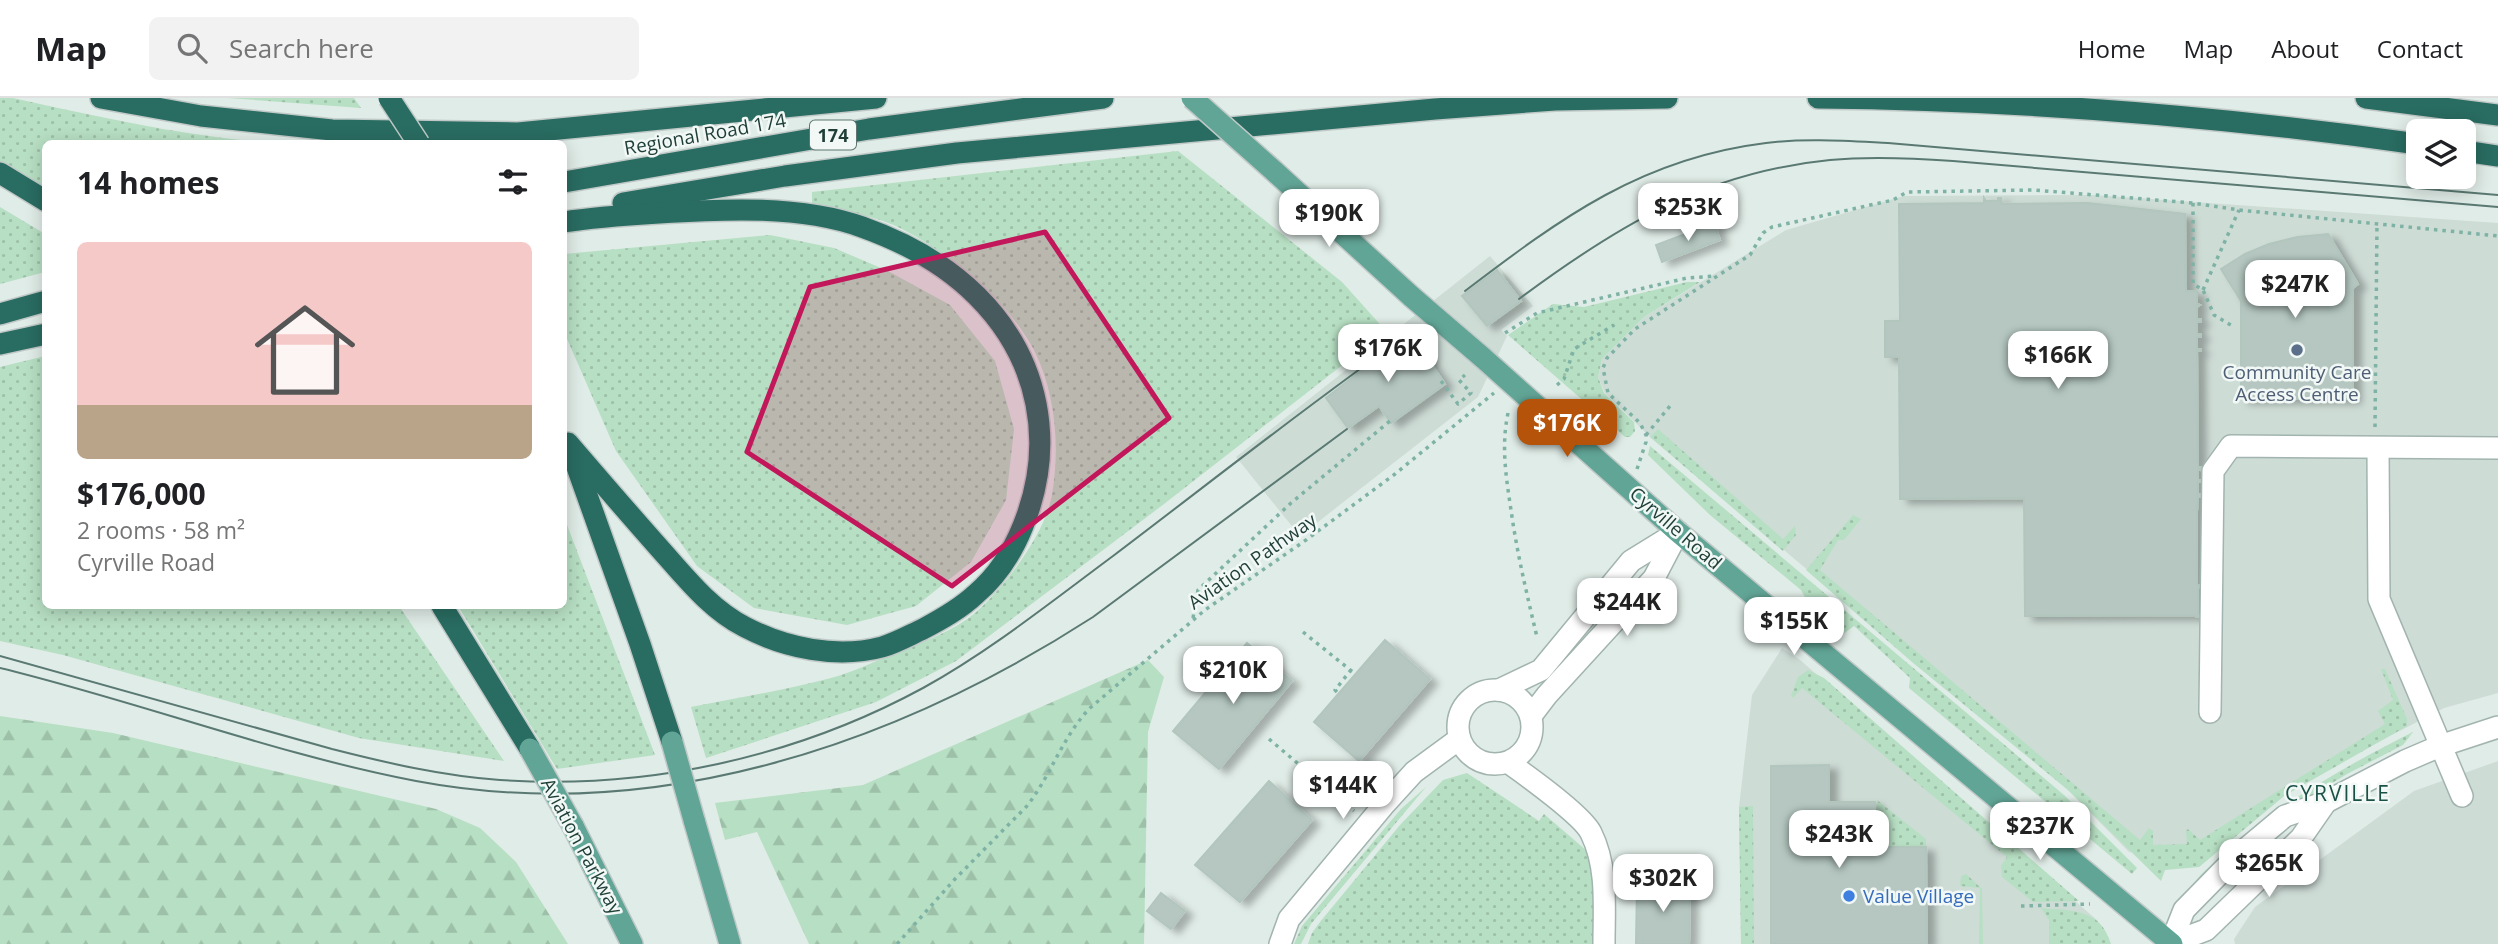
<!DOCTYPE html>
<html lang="en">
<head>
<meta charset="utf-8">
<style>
	:root { --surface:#fff; --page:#f2f2f2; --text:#202124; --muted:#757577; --line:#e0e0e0; --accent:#b45309 }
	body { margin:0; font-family:"Open Sans",sans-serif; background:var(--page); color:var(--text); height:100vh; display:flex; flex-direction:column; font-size:26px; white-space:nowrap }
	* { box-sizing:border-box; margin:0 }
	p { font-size:23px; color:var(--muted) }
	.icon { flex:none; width:38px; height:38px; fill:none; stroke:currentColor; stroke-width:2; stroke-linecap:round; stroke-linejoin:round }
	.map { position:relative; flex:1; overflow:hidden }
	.panel { position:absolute; left:42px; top:42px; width:525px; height:469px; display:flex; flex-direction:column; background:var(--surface); border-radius:10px; box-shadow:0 4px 18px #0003 }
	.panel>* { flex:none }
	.tools { position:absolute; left:2406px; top:21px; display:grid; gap:14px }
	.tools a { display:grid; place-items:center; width:70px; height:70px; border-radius:10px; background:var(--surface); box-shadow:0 4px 18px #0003; font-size:35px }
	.price { position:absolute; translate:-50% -60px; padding:0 16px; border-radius:14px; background:#fff; color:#222; font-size:23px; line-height:46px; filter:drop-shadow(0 2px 4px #0008) }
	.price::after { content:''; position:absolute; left:50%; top:42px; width:21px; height:16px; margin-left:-10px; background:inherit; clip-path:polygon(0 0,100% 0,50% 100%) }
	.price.active { background:var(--accent); color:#fff }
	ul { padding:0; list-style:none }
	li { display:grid; align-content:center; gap:14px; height:371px; padding:0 35px }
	li span { display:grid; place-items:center; height:217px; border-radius:10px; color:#555 }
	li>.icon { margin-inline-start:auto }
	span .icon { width:126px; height:126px; fill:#fffc; stroke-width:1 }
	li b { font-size:30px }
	h2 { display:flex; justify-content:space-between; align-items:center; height:84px; padding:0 35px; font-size:30px }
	header { display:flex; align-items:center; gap:42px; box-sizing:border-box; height:98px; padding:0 35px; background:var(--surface); border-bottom:2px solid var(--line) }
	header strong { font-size:33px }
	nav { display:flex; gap:38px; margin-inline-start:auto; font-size:24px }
	.search { width:490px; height:63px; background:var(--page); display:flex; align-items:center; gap:18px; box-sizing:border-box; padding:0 24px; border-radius:10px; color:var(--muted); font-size:26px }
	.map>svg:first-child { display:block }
</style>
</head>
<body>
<header>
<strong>Map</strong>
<div class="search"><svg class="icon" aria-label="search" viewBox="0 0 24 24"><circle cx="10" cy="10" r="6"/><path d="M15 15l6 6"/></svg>Search here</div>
<nav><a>Home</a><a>Map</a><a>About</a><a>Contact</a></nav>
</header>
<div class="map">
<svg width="2498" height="846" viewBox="0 0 2498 846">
	<defs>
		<pattern id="green-dots" width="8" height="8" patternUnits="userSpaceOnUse" patternTransform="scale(1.75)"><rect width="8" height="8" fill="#b7dfc3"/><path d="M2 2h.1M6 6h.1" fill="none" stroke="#9dc0a8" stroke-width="1.8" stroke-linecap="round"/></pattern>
		<pattern id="forest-firs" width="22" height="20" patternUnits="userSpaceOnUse" patternTransform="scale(1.75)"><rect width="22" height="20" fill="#b7dfc3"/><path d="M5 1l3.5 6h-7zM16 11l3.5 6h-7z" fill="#9dc0a8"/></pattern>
		<filter id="shadow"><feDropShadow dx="8" dy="4.5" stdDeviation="3.5" flood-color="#0004"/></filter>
	</defs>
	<rect width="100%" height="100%" fill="#e0ece7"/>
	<g fill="#cedcd6">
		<polygon points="2093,97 2498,125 2498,595 2444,610 2363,652 2284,698 2199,769 2129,754 2068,692 1650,339 1605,295 1598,279 1602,261 1644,219 1786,132 1904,98"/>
		<polygon points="1490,158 1533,208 1501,232 1507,238 1478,299 1300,438 1236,359"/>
		<polygon points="1782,550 1799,561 2098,823 2099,846 1741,846 1739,709 1752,597"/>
		<polygon points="2498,663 2498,846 2235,846 2234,841 2255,809 2414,693"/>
	</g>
	<g fill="url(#green-dots)">
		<path d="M0,0H13C100,19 186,39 275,45L46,46L45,90L0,65Z"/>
		<polygon points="228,0 354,0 361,10"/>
		<path d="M1178,53L1342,184L1386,233L1164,406L956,563L876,604L706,660L691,609C737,600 785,592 831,580C854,574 877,562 900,553C926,543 953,533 975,515C1005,489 1045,436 1052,397C1060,349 1056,296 1034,252C1007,202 953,158 904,132C878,118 840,112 812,105V94Z"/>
		<polygon points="0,109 45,136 45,174 0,186"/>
		<polygon points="770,137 834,150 888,173 950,207 995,263 1014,331 1006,402 971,464 916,508 847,527 754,510 697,468 616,353 564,234 564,156"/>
		<polygon points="1687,184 1700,184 1644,219 1602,261 1598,279 1604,295 1634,324 1635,333 1630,339 1625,339 1508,237 1553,206 1584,209"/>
		<polygon points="45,258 46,508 399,508 504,663 359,640 63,557 0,543 0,269"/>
		<polygon points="1658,331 1783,441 1795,428 1796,437 1783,453 1650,339"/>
		<polygon points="1650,348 2064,697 2137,770 2132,776 1909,590 1910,580 1854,528 1842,537 1811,511 1801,492 1710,417 1648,357"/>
		<polygon points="1853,417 1861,421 1844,442 1838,442 1820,472 2140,742 2149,730 2153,733 2153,747 2187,746 2186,733 2188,731 2200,742 2385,626 2378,613 2393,602 2381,571 2385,571 2407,621 2407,628 2284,698 2199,769 2165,772 2161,783 2068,692 1912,564 1806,472"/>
		<polygon points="564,419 655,657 557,671 458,508 564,508"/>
		<polygon points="1808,572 1824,580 2079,803 2033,804 2002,779 2001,768 2007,759 1802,590 1793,600 1791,598 1798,579"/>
		<path d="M2413,634L2403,647L2347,676L2262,728L2195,784C2202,774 2216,763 2226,754C2281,704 2346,668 2413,634Z"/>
		<polygon points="1467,675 1539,723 1544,716 1587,753 1595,778 1594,846 1308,846 1312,835 1320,824 1400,727 1443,682"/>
		<polygon points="1426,689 1311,826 1301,846 1294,846 1302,828 1401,711"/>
		<polygon points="1877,702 1926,741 1926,749 1875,749"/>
		<polygon points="1753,708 1754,846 1741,846 1739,709"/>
		<polygon points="1966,776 1982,791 1983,846 1979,846 1980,790 1960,788 1961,778"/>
		<path d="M2041,810C2073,813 2100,810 2111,846H2049V822Z"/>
	</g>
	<g fill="url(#forest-firs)">
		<polygon points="1148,562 1164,579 1148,634 1144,846 809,846 757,734 725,742 715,705 863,687"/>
		<polygon points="0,618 113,635 436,711 480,730 516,764 568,846 0,846"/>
	</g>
	<g fill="#b5c7c0" stroke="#b2c6be" stroke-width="2" filter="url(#shadow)">
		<polygon points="1984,100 1986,103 1998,103 1998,100 2001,100 2001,106 2088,105 2185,116 2186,193 2197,193 2197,206 2200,207 2197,209 2197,221 2201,221 2201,224 2197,224 2197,236 2201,236 2201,239 2197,239 2197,251 2201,251 2201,253 2197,253 2198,369 2201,369 2201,372 2198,371 2198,382 2201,382 2202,384 2198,384 2198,396 2202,396 2202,399 2198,399 2197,413 2197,487 2201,487 2202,489 2198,490 2198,517 2202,517 2202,519 2196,519 2196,517 2025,518 2024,400 1900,401 1899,259 1885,259 1885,223 1900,223 1899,106 1984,105"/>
		<polygon points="1714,125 1720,142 1662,164 1656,147"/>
		<polygon points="2328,136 2358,186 2353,190 2353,301 2241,301 2241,203 2221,171 2245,156 2269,146 2297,139"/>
		<polygon points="1497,172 1521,203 1487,228 1462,198"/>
		<polygon points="1410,235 1445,286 1391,325 1379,308 1348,330 1326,300"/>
		<polygon points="1385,542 1430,581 1359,663 1314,624"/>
		<polygon points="1247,545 1292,583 1219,671 1173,633"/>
		<polygon points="1829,667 1829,704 1875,704 1875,749 1926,749 1927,846 1771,846 1771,668"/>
		<polygon points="1269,683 1312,722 1240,804 1195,767"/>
		<polygon points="1637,786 1690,787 1689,846 1636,846"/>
		<polygon points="1161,795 1185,813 1171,831 1147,813"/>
	</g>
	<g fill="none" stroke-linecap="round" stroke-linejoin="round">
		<g stroke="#a2b4af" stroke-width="24">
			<g id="minor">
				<polyline points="2378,350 2379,501 2462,698"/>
				<circle cx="1495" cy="629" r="37"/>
				<polyline points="1499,592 1541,572 1631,463 1678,434"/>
				<polyline points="2210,614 2213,373 2231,348 2498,350"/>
				<polyline points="1531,618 1547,597 1654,480 1677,436"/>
				<path d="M1509,665C1526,677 1583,718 1591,735C1608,769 1604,809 1604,846"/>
				<polyline points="2171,845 2184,812 2236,759 2285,718 2326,704 2405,663 2440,648 2498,629"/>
				<polyline points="2171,845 2206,832 2301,740 2326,704"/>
				<polyline points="1280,846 1289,821 1383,708 1414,674 1459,641"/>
			</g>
		</g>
		<g stroke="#c0c9c7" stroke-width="24">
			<g id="major">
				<polyline points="1274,73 1412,199"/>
				<polyline points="1482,259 1678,434 2172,846"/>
				<polyline points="694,722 730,846"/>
				<polyline points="573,728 632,846"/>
			</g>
		</g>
		<g stroke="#c0c9c7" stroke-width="24">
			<g id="highway">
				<polyline points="101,0 201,18 332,32 518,35 876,0"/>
				<path d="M1818,0C2019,2 2219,18 2418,46"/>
				<polyline points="2366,0 2498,17"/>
				<polyline points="2464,53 2498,58"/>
				<polyline points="0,75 46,103"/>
				<polyline points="564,84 869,31 1103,0"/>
				<polyline points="623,105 785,78 957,55 1435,11 1555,2 1667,0"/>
				<path d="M564,124C595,119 627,117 659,115C723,111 801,107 862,129C904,144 946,167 977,198C1040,261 1056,346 1023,428C1013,453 997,478 976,496C960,511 942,521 923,531C910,537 896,545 882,549C837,561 785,550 745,529C711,512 686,480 661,452C629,416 599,381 568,345"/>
				<polyline points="0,216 46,203"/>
				<polyline points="0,246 46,236"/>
				<polyline points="573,358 640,546 672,644"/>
				<polyline points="442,508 530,651"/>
			</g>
		</g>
		<g stroke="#7eb2a4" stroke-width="3.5" stroke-dasharray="3.5 5" stroke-linecap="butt">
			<polyline points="2193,105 2193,186 2203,192 2214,217 2234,229"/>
			<polyline points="2203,192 2239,112"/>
			<polyline points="1505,235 1537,215 1687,180 1716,178"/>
			<polyline points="1441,283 1458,306 1471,295 1459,282 1465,277"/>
			<polyline points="1557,287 1564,281 1574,251 1614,227"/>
			<path d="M1508,315C1501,348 1506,379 1511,412C1517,455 1527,497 1537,539"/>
			<polyline points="2375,329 2377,125"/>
			<polyline points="1646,337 1670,308"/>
			<polyline points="1637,371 1646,344 1646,337 1640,325 1608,295 1603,270 1607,260 1635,231 1750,157 1763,135 1772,129 1893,102 1907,94 2034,92 2193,105 2239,112 2498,138"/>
			<polyline points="1193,520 1198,492 1291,405 1390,323"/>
			<polyline points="1303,534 1354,575"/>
			<polyline points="1337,594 1335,592 1351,572"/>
			<polyline points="1269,641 1354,713"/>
			<polyline points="2021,808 2090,806"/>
			<path d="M897,846L955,781L1026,709C1051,678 1062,639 1090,610L1205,512L1306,442L1395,376L1494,295"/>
		</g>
		<use href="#minor" stroke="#fff" stroke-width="21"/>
		<use href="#major" stroke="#61a596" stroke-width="21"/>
		<use href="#highway" stroke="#296c61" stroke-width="21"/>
		<g stroke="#5a7972" stroke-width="2">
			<path d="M1465,193C1561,120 1642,60 1766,45C1806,40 1847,43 1888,45L2498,97"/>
			<path d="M1519,201C1617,128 1706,74 1830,62C1871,58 1912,60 1953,63L2498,109"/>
			<path d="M0,558L332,651C387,665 443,678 500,682C646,692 794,660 923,590C990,553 1051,504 1113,458C1212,383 1309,306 1410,235"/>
			<path d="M0,570C140,604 275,656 416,683C655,728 893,648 1093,519L1347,331"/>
		</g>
		<g stroke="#c0c9c7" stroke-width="24" stroke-linecap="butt">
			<g id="major-bridge">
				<polyline points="1192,0 1274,73"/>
				<polyline points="1412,199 1482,259"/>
				<polyline points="672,644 694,722"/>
				<polyline points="530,651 573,728"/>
			</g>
		</g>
		<g stroke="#c0c9c7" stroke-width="24" stroke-linecap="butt">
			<polyline id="highway-bridge" points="389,0 419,46"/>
		</g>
		<use href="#major-bridge" stroke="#61a596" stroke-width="21"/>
		<use href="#highway-bridge" stroke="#296c61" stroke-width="21"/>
	</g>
	<path fill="#c2185b" fill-opacity="0.2" stroke="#c2185b" stroke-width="5" stroke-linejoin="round" d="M1045,134L1169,320L952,488L747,354L810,189Z"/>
	<circle fill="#5c6f8a" stroke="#f1f8f5" stroke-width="2.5" cx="2297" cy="252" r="7"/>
	<circle fill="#3f7fe0" stroke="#f1f8f5" stroke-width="2.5" cx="1849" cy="798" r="7"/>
	<g text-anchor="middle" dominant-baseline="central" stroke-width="5" stroke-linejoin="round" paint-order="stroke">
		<rect fill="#f1f8f5" stroke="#5e7670" stroke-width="2" x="810" y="22.5" width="46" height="29" rx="5"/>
		<g font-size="18" font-weight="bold" fill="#1f3e37">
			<text x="833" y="37">174</text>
		</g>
		<g font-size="19" fill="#1f3e37" stroke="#f1f8f5">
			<text transform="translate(705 36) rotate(-10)">Regional Road 174</text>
			<text transform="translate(1676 430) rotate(41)">Cyrville Road</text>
			<text transform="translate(1252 463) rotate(-35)">Aviation Pathway</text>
			<text transform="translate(582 748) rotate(62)">Aviation Parkway</text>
		</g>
		<g font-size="19" fill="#4e5e75" stroke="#f1f8f5">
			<text x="2297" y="274">Community Care<tspan x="2297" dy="22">Access Centre</tspan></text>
		</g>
		<g font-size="19" fill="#366cbe" stroke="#f1f8f5" text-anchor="start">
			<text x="1863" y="798">Value Village</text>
		</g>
		<g font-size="21" letter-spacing="2" fill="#1a5146" stroke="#f1f8f5">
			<text x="2338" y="695">CYRVILLE</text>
		</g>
	</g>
</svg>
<div class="tools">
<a><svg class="icon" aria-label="layers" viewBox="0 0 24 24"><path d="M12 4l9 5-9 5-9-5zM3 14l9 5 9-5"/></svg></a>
</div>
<b class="price" style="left:1688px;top:145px">$253K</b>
<b class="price" style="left:1329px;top:151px">$190K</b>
<b class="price" style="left:2295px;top:222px">$247K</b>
<b class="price" style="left:1388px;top:286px">$176K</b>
<b class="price" style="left:2058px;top:293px">$166K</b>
<b class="price active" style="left:1567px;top:361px">$176K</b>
<b class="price" style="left:1627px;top:540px">$244K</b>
<b class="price" style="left:1794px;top:559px">$155K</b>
<b class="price" style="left:1233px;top:608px">$210K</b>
<b class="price" style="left:1343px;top:723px">$144K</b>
<b class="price" style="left:2040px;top:764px">$237K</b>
<b class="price" style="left:1839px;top:772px">$243K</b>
<b class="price" style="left:2269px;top:801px">$265K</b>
<b class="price" style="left:1663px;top:816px">$302K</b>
<section class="panel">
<h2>14 homes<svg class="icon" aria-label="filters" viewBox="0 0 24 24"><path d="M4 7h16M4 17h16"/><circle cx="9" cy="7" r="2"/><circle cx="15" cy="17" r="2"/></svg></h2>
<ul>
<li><span style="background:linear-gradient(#f6c9c9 75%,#b9a48a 0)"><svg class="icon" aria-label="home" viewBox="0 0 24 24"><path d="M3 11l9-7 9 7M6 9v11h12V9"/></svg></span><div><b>$176,000</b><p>2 rooms · 58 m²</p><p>Cyrville Road</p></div></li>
</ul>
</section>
</div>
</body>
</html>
